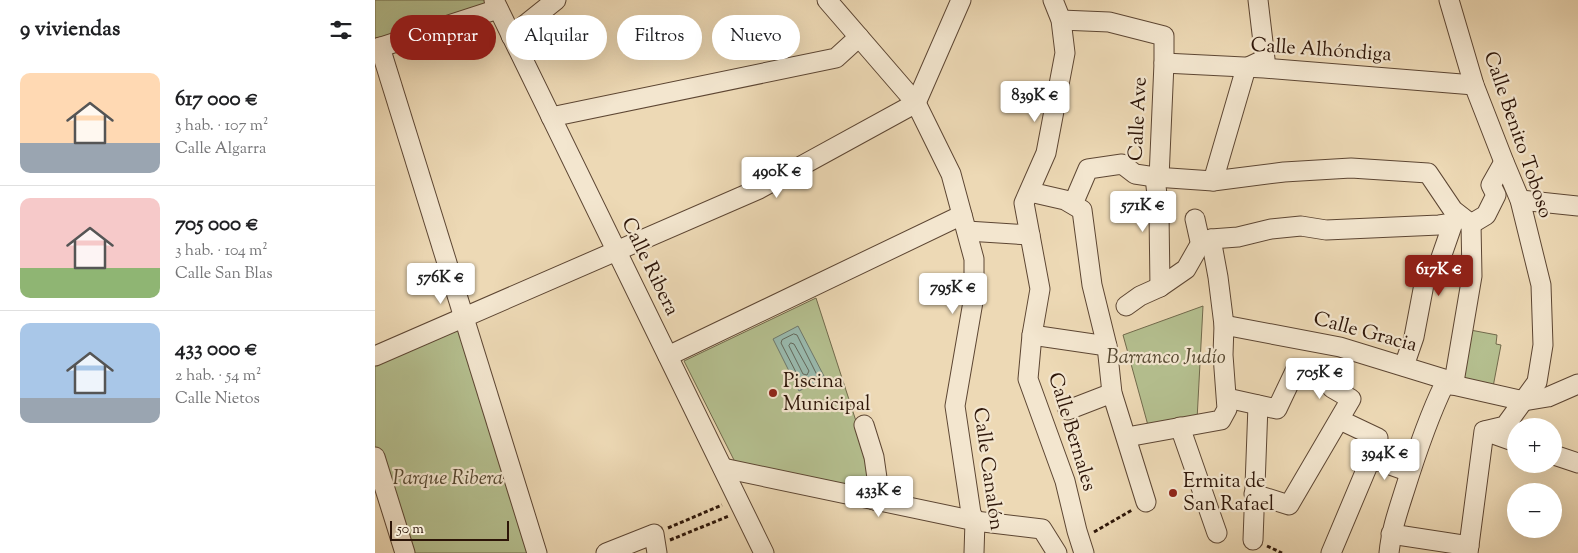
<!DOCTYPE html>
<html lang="es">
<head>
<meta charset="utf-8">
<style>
	:root { --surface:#fff; --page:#f2f2f2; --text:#202124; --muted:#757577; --line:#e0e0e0; --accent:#8f2418 }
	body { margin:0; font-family:"Sorts Mill Goudy",serif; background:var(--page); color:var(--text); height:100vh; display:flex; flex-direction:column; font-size:19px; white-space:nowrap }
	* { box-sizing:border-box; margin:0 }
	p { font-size:16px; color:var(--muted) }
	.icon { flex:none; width:28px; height:28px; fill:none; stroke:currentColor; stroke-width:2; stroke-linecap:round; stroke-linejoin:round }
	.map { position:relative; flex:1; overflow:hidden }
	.panel { display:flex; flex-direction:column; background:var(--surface); width:375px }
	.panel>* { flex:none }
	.hud { position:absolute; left:15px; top:15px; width:475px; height:45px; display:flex; gap:10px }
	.tools { position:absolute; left:1132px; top:418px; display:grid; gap:10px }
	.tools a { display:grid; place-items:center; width:55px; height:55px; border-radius:50%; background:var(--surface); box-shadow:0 5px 20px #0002; font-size:25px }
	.scale { position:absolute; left:15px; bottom:12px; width:119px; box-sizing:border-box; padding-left:5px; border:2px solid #2d1508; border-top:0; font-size:14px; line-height:18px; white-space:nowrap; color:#2d1508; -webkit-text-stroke:4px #f3e6cf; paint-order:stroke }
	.price { position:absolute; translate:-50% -42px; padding:0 11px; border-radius:5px; background:#fff; color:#222; font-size:16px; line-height:32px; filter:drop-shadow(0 1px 2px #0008) }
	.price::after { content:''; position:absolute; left:50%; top:30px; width:15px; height:11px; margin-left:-8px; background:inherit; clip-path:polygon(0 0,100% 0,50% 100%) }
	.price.active { background:var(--accent); color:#fff }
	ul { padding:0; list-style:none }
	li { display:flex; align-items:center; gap:15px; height:125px; padding:0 20px }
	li+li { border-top:1px solid var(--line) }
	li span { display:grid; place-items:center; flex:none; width:140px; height:100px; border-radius:10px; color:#555 }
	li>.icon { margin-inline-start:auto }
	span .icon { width:60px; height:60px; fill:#fffc; stroke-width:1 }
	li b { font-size:21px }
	h2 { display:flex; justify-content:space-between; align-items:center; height:60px; padding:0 20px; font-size:21px }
	.pill { padding:0 18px; border-radius:22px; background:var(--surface); box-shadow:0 5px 20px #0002; font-size:18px; line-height:45px }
	.pill.active { background:var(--accent); color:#fff }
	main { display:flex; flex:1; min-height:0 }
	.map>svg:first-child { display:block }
</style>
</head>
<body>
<main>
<section class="panel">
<h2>9 viviendas<svg class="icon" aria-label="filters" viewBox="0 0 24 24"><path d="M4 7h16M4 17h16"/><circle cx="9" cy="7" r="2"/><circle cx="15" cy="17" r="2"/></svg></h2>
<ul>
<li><span style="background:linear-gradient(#ffd9b3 70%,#9aa5b1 0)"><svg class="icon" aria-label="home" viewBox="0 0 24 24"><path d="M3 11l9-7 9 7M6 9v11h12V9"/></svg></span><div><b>617 000 €</b><p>3 hab. · 107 m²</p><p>Calle Algarra</p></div></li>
<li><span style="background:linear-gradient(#f6c9c9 70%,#8fb573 0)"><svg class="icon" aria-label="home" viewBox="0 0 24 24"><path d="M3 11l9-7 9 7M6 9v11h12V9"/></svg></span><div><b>705 000 €</b><p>3 hab. · 104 m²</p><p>Calle San Blas</p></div></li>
<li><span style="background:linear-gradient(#a9c7e8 75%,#9aa5b1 0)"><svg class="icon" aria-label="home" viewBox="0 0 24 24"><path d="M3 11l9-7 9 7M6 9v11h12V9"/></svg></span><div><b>433 000 €</b><p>2 hab. · 54 m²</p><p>Calle Nietos</p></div></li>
</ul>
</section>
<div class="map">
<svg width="1203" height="553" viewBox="0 0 1203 553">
	<rect width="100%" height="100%" fill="#edd9b5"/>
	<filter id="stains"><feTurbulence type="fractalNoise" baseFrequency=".004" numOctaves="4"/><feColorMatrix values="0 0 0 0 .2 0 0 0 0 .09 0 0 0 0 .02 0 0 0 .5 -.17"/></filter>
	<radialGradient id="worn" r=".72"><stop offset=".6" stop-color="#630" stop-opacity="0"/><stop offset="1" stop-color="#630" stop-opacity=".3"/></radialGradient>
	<g fill="#b5c090" stroke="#716a4c">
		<polygon points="0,0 119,0 0,49"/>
		<polygon points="441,298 493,458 494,486 489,490 360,462 309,361"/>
		<polygon points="828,306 822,420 774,429 748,335"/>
		<polygon points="88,318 162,553 30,553 0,457 0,356"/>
		<polygon points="1090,329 1122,335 1121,344 1126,345 1118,387 1081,381"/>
	</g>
	<polygon fill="#99baae" stroke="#6e786c" points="423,326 450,378 424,391 398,339"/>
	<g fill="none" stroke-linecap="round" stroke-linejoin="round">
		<g stroke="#63685b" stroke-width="1">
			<polygon points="419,334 422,335 442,375 441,377 428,384 426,382 406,343 407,340"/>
			<polygon points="416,343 419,344 434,371 432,375 428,374 414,346"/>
		</g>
		<g stroke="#5d4633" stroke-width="21">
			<g id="street">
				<polyline points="119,0 389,553"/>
				<polyline points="452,0 541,103 576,174 599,259 599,296 580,406 596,513 600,521 599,553"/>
				<polyline points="678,0 686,20 690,53 671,153 649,203 665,289 657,335 653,379 690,481 702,531 709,553"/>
				<polyline points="1074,0 1099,85 1129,162 1145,200 1166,285 1168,345 1162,382 1130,426 1109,431 1093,553"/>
				<polyline points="686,20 734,22 789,36 789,63 784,178"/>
				<polyline points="136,36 181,0"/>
				<polyline points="5,47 162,553"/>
				<polyline points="0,49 123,9"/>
				<polyline points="789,63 889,68 1099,85"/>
				<polyline points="541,103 586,0"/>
				<polyline points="176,117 461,58 484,37"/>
				<polyline points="780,177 784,213 785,287"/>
				<polyline points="838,181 871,68 890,59 883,0"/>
				<polyline points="655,192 690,200 707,210 717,285 732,346 737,393 771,502"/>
				<polyline points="1145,200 1203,206"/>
				<polyline points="698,204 713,169 747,164 760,174 780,177 838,181 909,172 976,168 1053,173 1078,210 1096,224"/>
				<polyline points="820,219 826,246"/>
				<polyline points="1096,224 1111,215 1121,195 1116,185 1129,162"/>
				<polyline points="592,231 655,235"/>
				<polyline points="751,306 765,296 785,287 811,269 823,248 836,239 863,237 896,229 926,226 951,230 1064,225 1078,223 1082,214"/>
				<polyline points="849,325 965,347 1079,382 1078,385 1149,401 1173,397 1203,384"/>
				<polyline points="657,335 732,346"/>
				<polyline points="0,356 384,189 541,103"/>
				<polyline points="293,356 587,215"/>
				<polyline points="1029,366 1039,337 1050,279 1062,269 1078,223"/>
				<polyline points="1079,382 1097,276 1096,224"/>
				<polyline points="852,398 902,409 921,369 960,378 957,388 976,399 914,505 879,494"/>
				<polyline points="693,410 737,393"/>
				<polyline points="489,425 499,457 502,478 499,500"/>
				<polyline points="805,427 842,533"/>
				<polyline points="1110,431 1141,442"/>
				<polyline points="752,437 846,420 852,409 848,355 849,325 843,277 836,239"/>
				<polyline points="1179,455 1203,463"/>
				<polyline points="0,457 30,553"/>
				<polyline points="996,458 1035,472"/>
				<polyline points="348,468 600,521 667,529 682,553"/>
				<polyline points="1016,534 1094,546"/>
				<polyline points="878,540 883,405"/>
				<polyline points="231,553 279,534 282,553"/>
				<polyline points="956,553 996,458 1003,438 965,420"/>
				<path d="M1014,553C1016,531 1023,511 1030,489C1041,454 1053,418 1069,385H1078"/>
			</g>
		</g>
		<g stroke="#2d1508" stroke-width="3" stroke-dasharray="4 2.5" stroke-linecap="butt">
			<polyline points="293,528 347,505"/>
			<polyline points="719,532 757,510"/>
			<polyline points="295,540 354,516"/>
			<polyline points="892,546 907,553"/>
		</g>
		<use href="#street" stroke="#f3e6cf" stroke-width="19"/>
	</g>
	<g fill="#8f2418" stroke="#f3e6cf" stroke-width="2">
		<circle cx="398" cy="393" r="5"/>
		<circle cx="798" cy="493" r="5"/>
	</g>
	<g text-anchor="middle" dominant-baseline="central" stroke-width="4.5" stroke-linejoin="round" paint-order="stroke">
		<g font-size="20" fill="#2d1508" stroke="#f3e6cf">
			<text transform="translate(946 51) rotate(4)">Calle Alhóndiga</text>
			<text transform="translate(764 119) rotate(-87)">Calle Ave</text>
			<text transform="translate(1142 135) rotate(71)">Calle Benito Toboso</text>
			<text transform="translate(274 267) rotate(64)">Calle Ribera</text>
			<text transform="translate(990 333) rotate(15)">Calle Gracia</text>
			<text transform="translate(696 432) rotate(73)">Calle Bernales</text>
			<text transform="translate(612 469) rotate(82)">Calle Canalón</text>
		</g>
		<g font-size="20" font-style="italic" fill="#564831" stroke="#f3e6cf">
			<text x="791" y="358">Barranco Judío</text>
			<text x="73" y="479">Parque Ribera</text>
		</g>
		<g font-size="20" fill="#2d1508" stroke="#f3e6cf" text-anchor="start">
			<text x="408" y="382">Piscina<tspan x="408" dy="23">Municipal</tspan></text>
			<text x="808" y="482">Ermita de<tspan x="808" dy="23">San Rafael</tspan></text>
		</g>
	</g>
	<rect width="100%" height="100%" filter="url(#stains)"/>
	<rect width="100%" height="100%" fill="url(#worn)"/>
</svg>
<div class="tools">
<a>+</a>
<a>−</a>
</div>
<div class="scale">50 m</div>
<b class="price" style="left:660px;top:123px">839K €</b>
<b class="price" style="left:402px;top:199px">490K €</b>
<b class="price" style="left:768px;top:233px">571K €</b>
<b class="price active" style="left:1064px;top:297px">617K €</b>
<b class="price" style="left:66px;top:305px">576K €</b>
<b class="price" style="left:578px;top:315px">795K €</b>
<b class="price" style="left:945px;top:400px">705K €</b>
<b class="price" style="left:1010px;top:481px">394K €</b>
<b class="price" style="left:504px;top:518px">433K €</b>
<div class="hud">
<a class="pill active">Comprar</a>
<a class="pill">Alquilar</a>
<a class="pill">Filtros</a>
<a class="pill">Nuevo</a>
</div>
</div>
</main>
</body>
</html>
